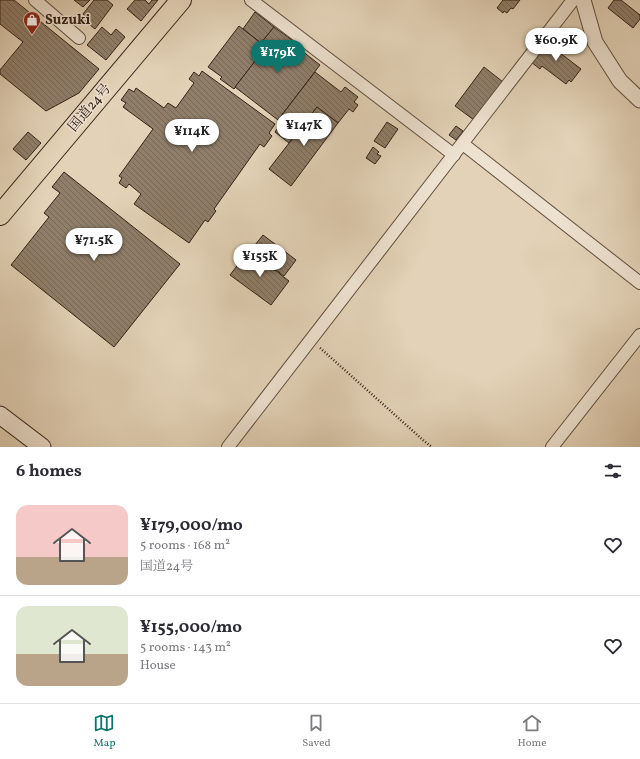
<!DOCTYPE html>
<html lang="en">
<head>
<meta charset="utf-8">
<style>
	:root { --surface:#fff; --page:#f7f7f7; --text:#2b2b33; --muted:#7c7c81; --line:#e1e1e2; --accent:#0f766e }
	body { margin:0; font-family:Vollkorn,"Noto Serif JP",serif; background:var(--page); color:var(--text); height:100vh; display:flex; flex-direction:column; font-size:15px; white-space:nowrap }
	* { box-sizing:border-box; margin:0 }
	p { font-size:13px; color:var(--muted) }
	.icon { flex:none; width:22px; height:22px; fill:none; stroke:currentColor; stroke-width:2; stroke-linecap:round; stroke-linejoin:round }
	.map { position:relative; height:447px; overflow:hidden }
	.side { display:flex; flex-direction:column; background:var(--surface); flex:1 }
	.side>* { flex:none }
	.price { position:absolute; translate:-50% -34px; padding:0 9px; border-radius:14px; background:#fff; color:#222; font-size:13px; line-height:26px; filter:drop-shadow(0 1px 2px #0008) }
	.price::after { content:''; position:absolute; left:50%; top:24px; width:12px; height:9px; margin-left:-6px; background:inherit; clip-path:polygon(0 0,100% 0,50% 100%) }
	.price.on { background:var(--accent); color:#fff }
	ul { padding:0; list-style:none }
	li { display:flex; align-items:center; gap:12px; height:100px; padding:0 16px }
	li+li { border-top:1px solid var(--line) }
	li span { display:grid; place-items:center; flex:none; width:112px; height:80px; border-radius:12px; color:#555 }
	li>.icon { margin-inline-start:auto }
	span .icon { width:48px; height:48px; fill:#fffc; stroke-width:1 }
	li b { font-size:17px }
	h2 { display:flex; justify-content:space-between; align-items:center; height:48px; padding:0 16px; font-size:17px }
	.dock { display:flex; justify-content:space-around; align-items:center; height:56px; border-top:1px solid var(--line); background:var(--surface); font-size:11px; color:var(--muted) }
	.dock a { display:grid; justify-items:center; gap:2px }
	.dock .on { color:var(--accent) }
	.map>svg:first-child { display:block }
</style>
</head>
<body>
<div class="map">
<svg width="640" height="447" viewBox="0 0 640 447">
	<defs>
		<pattern id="building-back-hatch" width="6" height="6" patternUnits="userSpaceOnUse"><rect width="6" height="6" fill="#8f7e6a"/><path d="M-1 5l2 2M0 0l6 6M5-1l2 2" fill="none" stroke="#766756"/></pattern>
	</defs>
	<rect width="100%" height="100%" fill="#e3d2b7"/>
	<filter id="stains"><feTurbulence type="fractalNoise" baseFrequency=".005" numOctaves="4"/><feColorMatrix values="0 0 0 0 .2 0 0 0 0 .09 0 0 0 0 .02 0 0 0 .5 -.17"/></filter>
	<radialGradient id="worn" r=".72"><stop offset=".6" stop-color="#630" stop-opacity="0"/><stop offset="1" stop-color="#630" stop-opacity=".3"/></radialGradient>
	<g fill="url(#building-back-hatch)" stroke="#342217">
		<polygon points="0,0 14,0 99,69 79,93 46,111 0,74 0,70 23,42 0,24"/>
		<polygon points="74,0 90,0 83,7"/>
		<polygon points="94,0 107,0 113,5 95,29 85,21 88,18 83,14"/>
		<polygon points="135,0 145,0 149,4 152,0 158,0 141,21 127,9"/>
		<polygon points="503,0 520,0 513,9 511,8 507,13 504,11 503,13 497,8"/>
		<polygon points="614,0 621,0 640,15 640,19 633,28 608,8"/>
		<polygon points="255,12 274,27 261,43 243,29"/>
		<polygon points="239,26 266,47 234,89 220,79 222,77 208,67"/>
		<polygon points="102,27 111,35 116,29 125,37 106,60 87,45"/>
		<polygon points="274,27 304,49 302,51 320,65 278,120 235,87 266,47 261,43"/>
		<polygon points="550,36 559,43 558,45 564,49 560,53 581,69 571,82 569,80 566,84 542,66 540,69 531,62"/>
		<polygon points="484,67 503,82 474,120 455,106"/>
		<polygon points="202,71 275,124 269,133 272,136 264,147 260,144 214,209 216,211 208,222 205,220 189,243 134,204 141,194 129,184 126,188 119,183 122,178 119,176 153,129 123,107 126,103 121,100 129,89 134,92 136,88 164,108 168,103 176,108 194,83 189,79 194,72 199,76"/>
		<polygon points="315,72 341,92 345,87 358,97 354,102 358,105 353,112 349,109 338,123 317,107 289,143 275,132 282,122 278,120"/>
		<polygon points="317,107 338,123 291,186 269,169"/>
		<polygon points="387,122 398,129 385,148 374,141"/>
		<polygon points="456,126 463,131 456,140 449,135"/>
		<polygon points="28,132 41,143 26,160 13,149"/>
		<polygon points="373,147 379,152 377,154 381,156 375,164 366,158"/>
		<polygon points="64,172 180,264 114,347 11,265 49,217 44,213 60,193 52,187"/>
		<polygon points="263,235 296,260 284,276 251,250"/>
		<polygon points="249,250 289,281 271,305 230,275"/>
	</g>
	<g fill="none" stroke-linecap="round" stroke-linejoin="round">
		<g stroke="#604e3f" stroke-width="14">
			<g id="minor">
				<polyline points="35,0 79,38"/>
				<polyline points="251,0 454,155"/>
				<polyline points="463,144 640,283"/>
				<polyline points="228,447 573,0"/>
				<polyline points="552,447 640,335"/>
			</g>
		</g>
		<g stroke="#604e3f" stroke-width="17">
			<polyline id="tertiary" points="583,0 595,42 620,81 640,100"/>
		</g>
		<g stroke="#342217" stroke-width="19">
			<polyline id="secondary" points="0,415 42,447"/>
		</g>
		<g stroke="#342217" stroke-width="22">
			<polyline id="trunk" points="0,215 181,0"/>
		</g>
		<polyline stroke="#342217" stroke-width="2.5" stroke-dasharray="1 2" stroke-linecap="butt" points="320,348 424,441 432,447"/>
		<use href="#minor" stroke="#ede2d0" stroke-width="12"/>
		<use href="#tertiary" stroke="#ede2d0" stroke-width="15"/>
		<use href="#secondary" stroke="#ede2d0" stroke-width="17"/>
		<use href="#trunk" stroke="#e3d2b7" stroke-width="20"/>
	</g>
	<defs>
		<g id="shop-pin" transform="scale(0.9)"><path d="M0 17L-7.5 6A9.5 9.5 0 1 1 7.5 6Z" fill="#8f2418" stroke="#ede2d0"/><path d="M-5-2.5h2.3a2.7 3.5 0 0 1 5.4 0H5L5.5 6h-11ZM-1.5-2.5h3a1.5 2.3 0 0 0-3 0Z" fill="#fff"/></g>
	</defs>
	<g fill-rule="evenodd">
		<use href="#shop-pin" x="32" y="20"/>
	</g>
	<g text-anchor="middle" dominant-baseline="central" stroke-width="3" stroke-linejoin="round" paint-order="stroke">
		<g font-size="14" font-weight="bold" fill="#342217" stroke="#ede2d0" text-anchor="start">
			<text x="45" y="20">Suzuki</text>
		</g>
		<g font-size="14" fill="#342217" stroke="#ede2d0">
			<text transform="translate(90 108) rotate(-50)">国道24号</text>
		</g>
	</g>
	<rect width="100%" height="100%" filter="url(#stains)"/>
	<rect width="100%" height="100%" fill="url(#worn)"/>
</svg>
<b class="price" style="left:556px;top:62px">¥60.9K</b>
<b class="price on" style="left:278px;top:74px">¥179K</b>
<b class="price" style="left:304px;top:147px">¥147K</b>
<b class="price" style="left:192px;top:153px">¥114K</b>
<b class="price" style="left:94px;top:262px">¥71.5K</b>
<b class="price" style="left:260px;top:278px">¥155K</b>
</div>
<section class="side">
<h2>6 homes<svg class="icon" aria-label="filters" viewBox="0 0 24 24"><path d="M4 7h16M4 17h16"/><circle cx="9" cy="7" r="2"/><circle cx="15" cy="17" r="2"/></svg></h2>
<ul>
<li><span style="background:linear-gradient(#f6c9c9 65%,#b9a48a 0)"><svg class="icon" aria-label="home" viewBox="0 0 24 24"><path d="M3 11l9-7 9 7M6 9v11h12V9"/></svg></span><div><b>¥179,000/mo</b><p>5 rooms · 168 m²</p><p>国道24号</p></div><svg class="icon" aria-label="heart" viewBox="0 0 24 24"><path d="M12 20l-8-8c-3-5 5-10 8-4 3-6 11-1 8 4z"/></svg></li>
<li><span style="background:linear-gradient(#dfe7d0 60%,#b9a48a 0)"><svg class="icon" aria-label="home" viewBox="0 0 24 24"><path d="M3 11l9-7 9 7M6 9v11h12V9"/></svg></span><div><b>¥155,000/mo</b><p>5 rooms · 143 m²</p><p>House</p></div><svg class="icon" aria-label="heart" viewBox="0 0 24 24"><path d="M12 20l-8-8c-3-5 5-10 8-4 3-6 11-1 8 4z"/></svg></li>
</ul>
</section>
<nav class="dock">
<a class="on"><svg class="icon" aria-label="map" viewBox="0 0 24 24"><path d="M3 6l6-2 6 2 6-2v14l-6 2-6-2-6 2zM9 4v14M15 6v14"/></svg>Map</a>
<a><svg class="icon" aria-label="saved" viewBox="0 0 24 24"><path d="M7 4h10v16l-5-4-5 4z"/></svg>Saved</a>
<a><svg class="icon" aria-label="home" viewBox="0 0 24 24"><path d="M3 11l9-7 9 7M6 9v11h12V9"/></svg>Home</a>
</nav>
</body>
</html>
